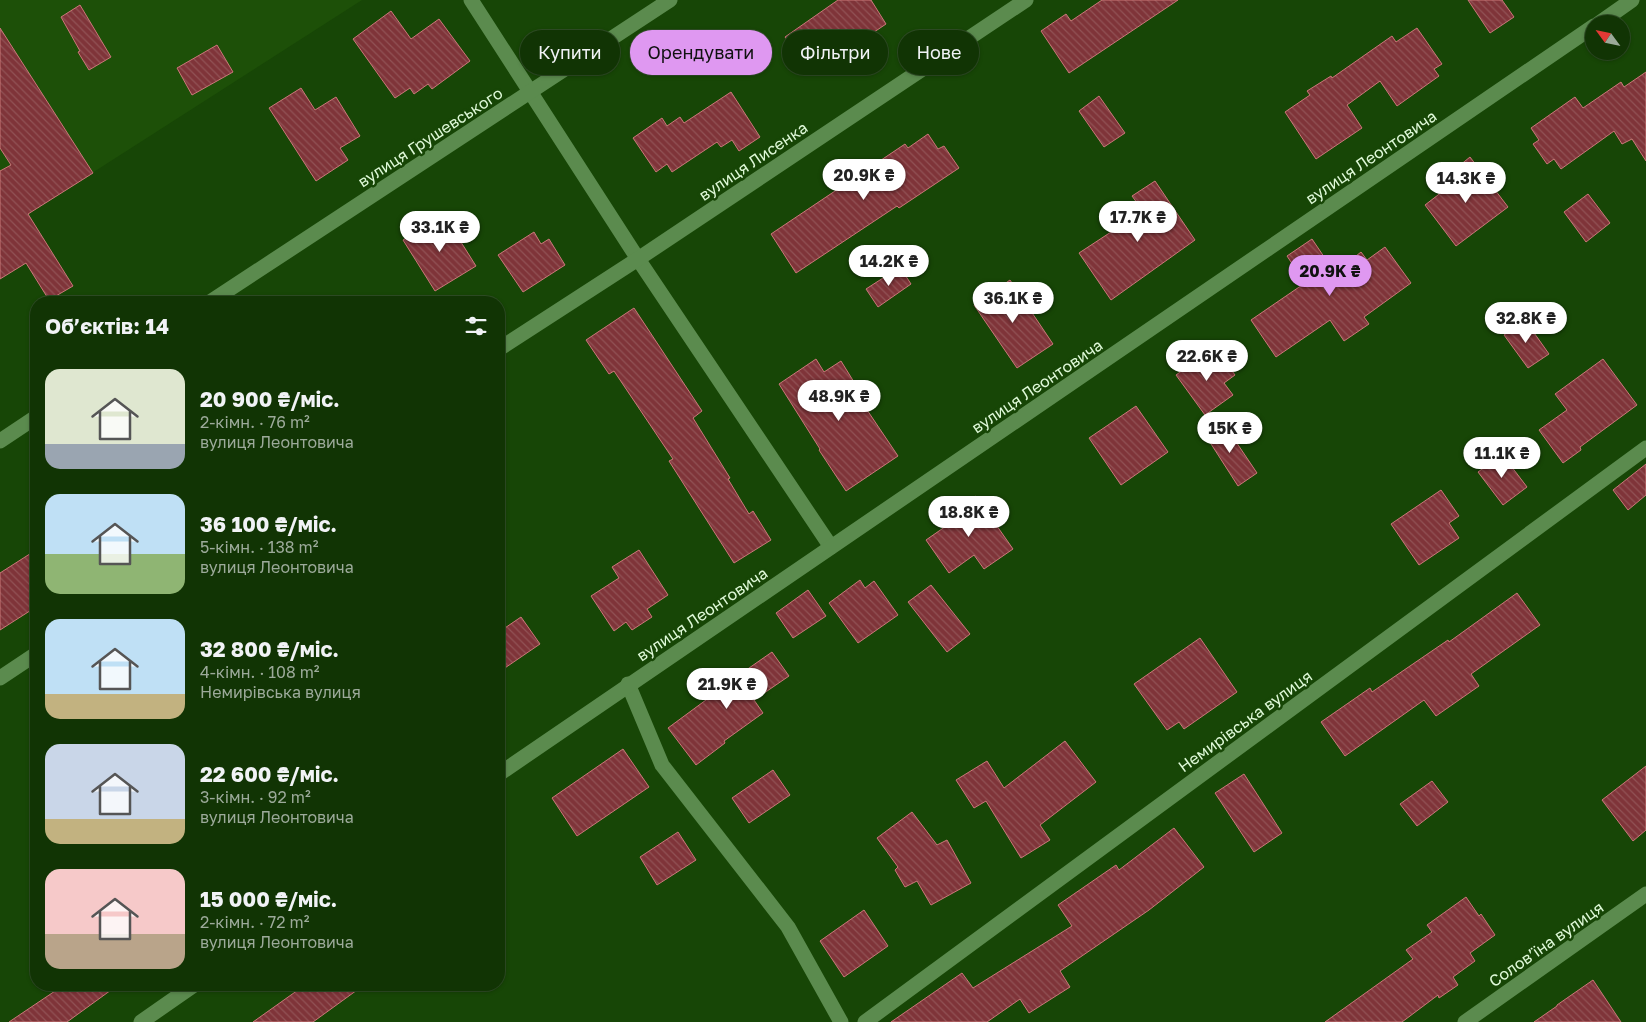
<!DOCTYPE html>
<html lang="uk">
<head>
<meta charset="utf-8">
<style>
	:root { --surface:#113404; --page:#1a3c0e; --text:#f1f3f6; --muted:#9caa9a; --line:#304f26; --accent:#df98f1 }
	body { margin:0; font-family:"Golos Text",sans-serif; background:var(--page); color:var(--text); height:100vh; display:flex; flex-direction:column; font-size:19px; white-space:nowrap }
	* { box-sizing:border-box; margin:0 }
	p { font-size:16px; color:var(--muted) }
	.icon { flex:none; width:28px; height:28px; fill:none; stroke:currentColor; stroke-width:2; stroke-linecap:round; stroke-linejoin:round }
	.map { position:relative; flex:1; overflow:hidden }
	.sheet { position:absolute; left:30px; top:296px; width:475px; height:695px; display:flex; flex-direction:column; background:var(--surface); border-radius:20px; box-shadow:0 1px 4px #0004,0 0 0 1px var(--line) }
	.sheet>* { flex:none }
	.top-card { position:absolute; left:520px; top:30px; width:475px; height:45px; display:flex; gap:10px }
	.needle { width:32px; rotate:303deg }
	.tools { position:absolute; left:1585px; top:15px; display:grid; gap:10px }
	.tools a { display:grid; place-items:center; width:45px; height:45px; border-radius:50%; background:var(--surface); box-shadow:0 1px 4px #0004,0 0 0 1px var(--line); font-size:25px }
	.price { position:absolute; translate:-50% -42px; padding:0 11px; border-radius:18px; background:#fff; color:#222; font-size:16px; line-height:32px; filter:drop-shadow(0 1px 2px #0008) }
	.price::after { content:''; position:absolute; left:50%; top:30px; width:15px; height:11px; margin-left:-8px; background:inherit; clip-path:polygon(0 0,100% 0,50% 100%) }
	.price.selected { background:var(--accent); color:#111 }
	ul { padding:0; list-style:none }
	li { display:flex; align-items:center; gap:15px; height:125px; padding:0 15px }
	li span { display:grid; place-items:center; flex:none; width:140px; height:100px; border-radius:15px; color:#555 }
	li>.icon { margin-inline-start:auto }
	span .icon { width:60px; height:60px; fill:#fffc; stroke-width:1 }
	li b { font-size:21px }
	h2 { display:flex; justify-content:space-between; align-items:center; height:60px; padding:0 15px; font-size:21px }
	.tag { padding:0 18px; border-radius:22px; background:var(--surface); box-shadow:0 1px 4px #0004,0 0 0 1px var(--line); font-size:18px; line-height:45px }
	.tag.selected { background:var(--accent); color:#111 }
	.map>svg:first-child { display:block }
</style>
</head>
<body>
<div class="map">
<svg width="1646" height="1022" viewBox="0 0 1646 1022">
	<defs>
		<pattern id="building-back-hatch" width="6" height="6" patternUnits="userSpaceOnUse" patternTransform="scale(1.25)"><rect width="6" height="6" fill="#7f3439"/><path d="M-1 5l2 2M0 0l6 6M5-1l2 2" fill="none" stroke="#915255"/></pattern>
	</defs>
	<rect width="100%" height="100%" fill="#174606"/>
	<polygon fill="#1d5008" points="0,0 362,0 0,232"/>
	<g fill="url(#building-back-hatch)" stroke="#cb7879">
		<polygon points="838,0 871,0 886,24 812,74 785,37"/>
		<polygon points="1102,0 1178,0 1069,73 1041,31 1066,14 1071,21"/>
		<polygon points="1468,0 1502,0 1514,17 1490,33"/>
		<polygon points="80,5 111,57 89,70 78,52 80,51 61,17"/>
		<polygon points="391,11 411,39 439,19 470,61 432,89 428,84 414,94 410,88 395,98 353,39"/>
		<polygon points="0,28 93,173 28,214 73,286 49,300 26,263 0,279 0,171 11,165 0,148"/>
		<polygon points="1417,28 1442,64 1434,69 1439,76 1397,106 1380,81 1347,105 1362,128 1316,159 1285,112 1310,95 1307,91 1331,76 1332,78 1392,36 1396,42"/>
		<polygon points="217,45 233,72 192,95 177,68"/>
		<polygon points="1646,72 1646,161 1632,139 1622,144 1614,131 1561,169 1554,159 1547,164 1533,144 1539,140 1531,128 1575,97 1583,108 1621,82 1624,87"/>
		<polygon points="301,88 315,110 336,97 360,136 340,148 348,160 316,181 269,108"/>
		<polygon points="731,92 760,137 739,151 732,140 721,147 717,142 672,172 667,164 656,172 633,138 662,118 667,126 680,117 684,123"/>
		<polygon points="1099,96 1125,133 1104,147 1079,111"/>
		<polygon points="928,134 938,149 944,146 959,168 899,208 897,206 796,273 771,234 905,144 908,148"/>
		<polygon points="1470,157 1508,207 1456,246 1425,205 1460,178 1454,170"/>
		<polygon points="1155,181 1195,240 1111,300 1079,253 1143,211 1132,196"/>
		<polygon points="1588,194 1610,223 1586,242 1564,212"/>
		<polygon points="444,215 476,266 435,291 403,240"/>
		<polygon points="534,232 541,244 549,239 565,265 523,292 498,255"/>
		<polygon points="1312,239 1335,273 1361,252 1367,260 1385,247 1411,283 1364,317 1369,324 1344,341 1330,320 1276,357 1251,320 1305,283 1287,256"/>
		<polygon points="900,267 911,284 878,307 866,289"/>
		<polygon points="1010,280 1053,344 1017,368 974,305"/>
		<polygon points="634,308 702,411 693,418 730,478 728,479 749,514 753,511 771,540 734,563 669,461 673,459 614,371 609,374 586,340"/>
		<polygon points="1525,320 1549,354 1528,368 1504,335"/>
		<polygon points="1205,354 1210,361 1220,354 1235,375 1224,383 1233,395 1205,415 1176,375"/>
		<polygon points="816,359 824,372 841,361 862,395 859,398 898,456 846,491 819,450 820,449 779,384"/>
		<polygon points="1603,359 1637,405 1580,447 1581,450 1563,463 1539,430 1567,410 1555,394"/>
		<polygon points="1136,406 1168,452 1121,485 1089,438"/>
		<polygon points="1222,421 1257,473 1238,486 1204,433"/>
		<polygon points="1502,454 1527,487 1503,505 1478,472"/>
		<polygon points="1646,464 1646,495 1628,510 1613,490"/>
		<polygon points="1441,490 1459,516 1449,523 1459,538 1419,565 1391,524"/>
		<polygon points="976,496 1013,549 984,569 974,555 949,573 926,540 949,524 945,518"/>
		<polygon points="36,550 36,607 0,630 0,573"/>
		<polygon points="639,550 668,595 647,609 652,617 632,630 626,622 614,631 591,596 619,578 612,567"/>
		<polygon points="860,580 865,588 874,581 898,615 858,643 829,603"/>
		<polygon points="931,585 970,634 947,652 908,602"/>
		<polygon points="808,590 826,616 793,638 776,613"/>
		<polygon points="1517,593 1540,625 1471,674 1479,686 1436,716 1424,700 1345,756 1321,722 1370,688 1372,692 1448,640 1449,642"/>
		<polygon points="521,617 540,644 499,672 499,632"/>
		<polygon points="1200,638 1237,692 1184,729 1179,722 1167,730 1134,684"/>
		<polygon points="772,652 789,676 754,700 763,713 724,741 725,743 696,765 668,728 710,697 709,696"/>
		<polygon points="1065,741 1096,782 1040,825 1050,840 1021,858 986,801 974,808 956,780 987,761 1004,788"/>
		<polygon points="623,749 649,787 577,836 552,798"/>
		<polygon points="1646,766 1646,830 1633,841 1602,800"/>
		<polygon points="773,770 790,795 749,823 732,798"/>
		<polygon points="1244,774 1282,833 1254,852 1215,793"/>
		<polygon points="1432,781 1448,802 1417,826 1400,804"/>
		<polygon points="912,812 937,845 947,840 971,883 931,905 917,881 905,887 895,870 898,867 877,838"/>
		<polygon points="1174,828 1204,867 1149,910 1060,971 1070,987 1029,1013 1020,999 987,1022 891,1022 962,973 973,988 1072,926 1058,905 1116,865 1119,870"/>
		<polygon points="678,832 696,860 657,885 640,857"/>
		<polygon points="1466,897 1479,916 1481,914 1495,935 1470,953 1475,961 1453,977 1458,985 1439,998 1438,995 1402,1022 1325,1022 1413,959 1406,950 1432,932 1427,925"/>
		<polygon points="864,910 888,946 844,977 820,941"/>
		<polygon points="1593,980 1621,1022 1534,1022 1557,1006 1557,1005"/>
		<polygon points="64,985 118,985 67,1022 9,1022"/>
		<polygon points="305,985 364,985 313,1022 253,1022"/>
	</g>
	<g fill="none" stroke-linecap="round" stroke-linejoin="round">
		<g stroke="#5b8b4e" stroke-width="15">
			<polyline points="471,0 638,259 831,547"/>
			<polyline points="1598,24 1632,0"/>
			<polyline points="210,302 670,0"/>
			<polyline points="499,349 638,259 1026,0"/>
			<polyline points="0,441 36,417"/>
			<polyline points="0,678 36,654"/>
			<polyline points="628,684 662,765 788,927 841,1022"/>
			<polyline points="499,774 1594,26"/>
			<polyline points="141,1022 194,985"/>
			<polyline points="865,1022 1646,448"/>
			<polyline points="1465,1022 1646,894"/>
		</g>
	</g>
	<g text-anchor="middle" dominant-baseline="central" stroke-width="5" stroke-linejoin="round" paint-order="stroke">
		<g font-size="16" fill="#dff9d8" stroke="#174606">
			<text transform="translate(430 137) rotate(-33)">вулиця Грушевського</text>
			<text transform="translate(1371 157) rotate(-34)">вулиця Леонтовича</text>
			<text transform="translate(753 161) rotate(-34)">вулиця Лисенка</text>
			<text transform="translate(1037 386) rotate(-34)">вулиця Леонтовича</text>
			<text transform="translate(702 614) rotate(-34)">вулиця Леонтовича</text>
			<text transform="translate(1245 721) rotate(-36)">Немирівська вулиця</text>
			<text transform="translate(1546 944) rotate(-35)">Соловʼїна вулиця</text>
		</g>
	</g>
</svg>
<div class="tools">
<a><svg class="needle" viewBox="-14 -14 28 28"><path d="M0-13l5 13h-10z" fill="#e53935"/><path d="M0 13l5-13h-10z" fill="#9caa9a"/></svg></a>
</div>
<b class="price" style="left:864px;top:201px">20.9K ₴</b>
<b class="price" style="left:1466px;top:204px">14.3K ₴</b>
<b class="price" style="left:1138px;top:243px">17.7K ₴</b>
<b class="price" style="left:440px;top:253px">33.1K ₴</b>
<b class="price" style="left:889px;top:287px">14.2K ₴</b>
<b class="price selected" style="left:1330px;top:297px">20.9K ₴</b>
<b class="price" style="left:1013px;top:324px">36.1K ₴</b>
<b class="price" style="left:1526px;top:344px">32.8K ₴</b>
<b class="price" style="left:1207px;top:382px">22.6K ₴</b>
<b class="price" style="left:839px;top:422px">48.9K ₴</b>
<b class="price" style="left:1230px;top:454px">15K ₴</b>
<b class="price" style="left:1502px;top:479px">11.1K ₴</b>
<b class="price" style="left:969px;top:538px">18.8K ₴</b>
<b class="price" style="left:727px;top:710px">21.9K ₴</b>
<div class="top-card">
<a class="tag">Купити</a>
<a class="tag selected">Орендувати</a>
<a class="tag">Фільтри</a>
<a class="tag">Нове</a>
</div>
<section class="sheet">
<h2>Об’єктів: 14<svg class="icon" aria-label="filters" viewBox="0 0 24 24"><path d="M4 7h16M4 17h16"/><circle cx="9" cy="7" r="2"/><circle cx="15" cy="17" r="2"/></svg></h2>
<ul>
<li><span style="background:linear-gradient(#dfe7d0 75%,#9aa5b1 0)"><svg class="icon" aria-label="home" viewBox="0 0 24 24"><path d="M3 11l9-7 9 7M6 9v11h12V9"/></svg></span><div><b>20 900 ₴/міс.</b><p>2-кімн. · 76 m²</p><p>вулиця Леонтовича</p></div></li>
<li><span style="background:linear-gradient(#bfe0f5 60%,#8fb573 0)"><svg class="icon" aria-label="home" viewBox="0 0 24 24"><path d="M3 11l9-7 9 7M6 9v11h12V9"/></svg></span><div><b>36 100 ₴/міс.</b><p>5-кімн. · 138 m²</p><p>вулиця Леонтовича</p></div></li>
<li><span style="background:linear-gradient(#bfe0f5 75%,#c2b280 0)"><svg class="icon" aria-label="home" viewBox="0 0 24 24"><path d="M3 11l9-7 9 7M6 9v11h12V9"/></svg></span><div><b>32 800 ₴/міс.</b><p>4-кімн. · 108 m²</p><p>Немирівська вулиця</p></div></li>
<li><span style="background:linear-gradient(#c9d6e8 75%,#c2b280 0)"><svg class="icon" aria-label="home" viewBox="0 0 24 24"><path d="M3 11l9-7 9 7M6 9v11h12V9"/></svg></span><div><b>22 600 ₴/міс.</b><p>3-кімн. · 92 m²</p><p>вулиця Леонтовича</p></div></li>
<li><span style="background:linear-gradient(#f6c9c9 65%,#b9a48a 0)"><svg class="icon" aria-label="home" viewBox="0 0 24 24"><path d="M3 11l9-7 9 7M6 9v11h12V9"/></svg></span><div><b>15 000 ₴/міс.</b><p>2-кімн. · 72 m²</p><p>вулиця Леонтовича</p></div></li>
</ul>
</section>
</div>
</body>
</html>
